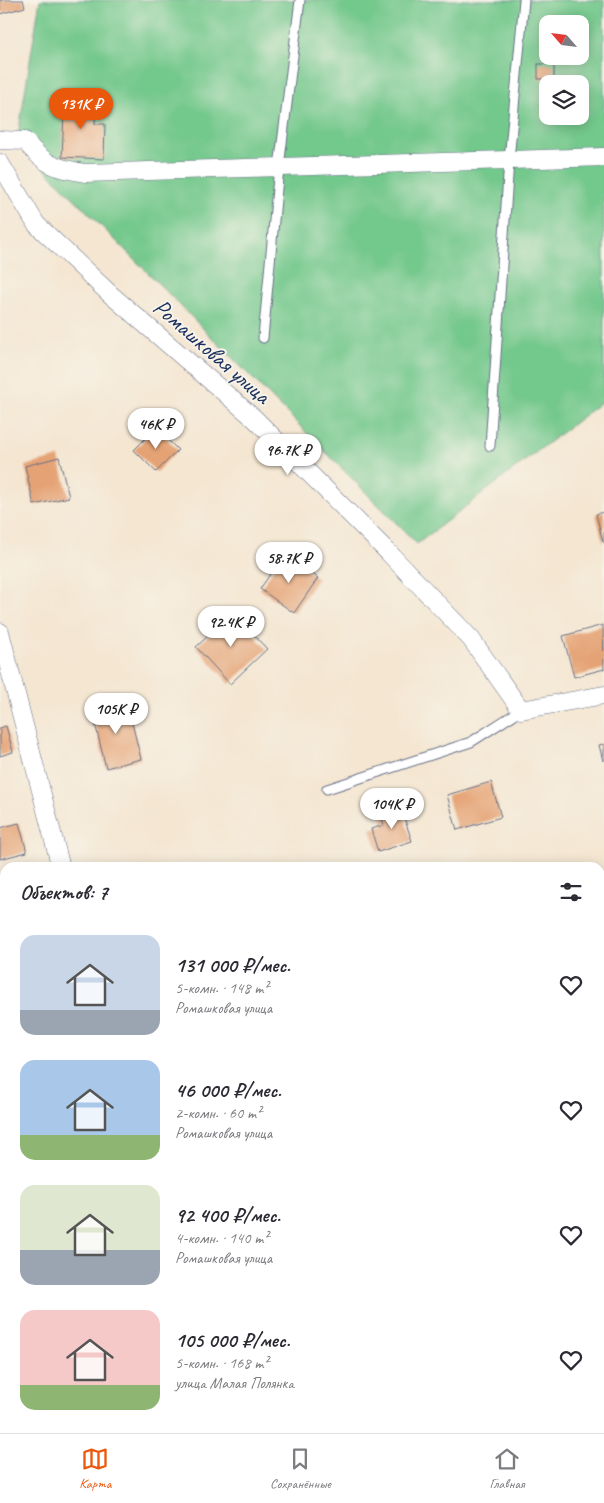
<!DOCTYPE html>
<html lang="ru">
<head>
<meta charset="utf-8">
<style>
	:root { --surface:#fff; --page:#f2f2f3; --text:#2b2b33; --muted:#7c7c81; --line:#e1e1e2; --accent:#ea580c }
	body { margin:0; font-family:Caveat,sans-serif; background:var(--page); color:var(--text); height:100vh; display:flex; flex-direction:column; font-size:19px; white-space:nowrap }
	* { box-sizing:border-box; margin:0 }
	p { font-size:16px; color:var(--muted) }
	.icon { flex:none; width:28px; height:28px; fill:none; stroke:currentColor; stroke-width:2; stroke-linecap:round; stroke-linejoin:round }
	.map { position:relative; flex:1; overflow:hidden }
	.side { position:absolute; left:0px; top:862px; width:605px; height:571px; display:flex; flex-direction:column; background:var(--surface); border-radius:15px 15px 0 0; box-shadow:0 2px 12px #0003 }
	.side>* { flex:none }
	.needle { width:32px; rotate:298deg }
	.tools { position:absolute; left:539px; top:15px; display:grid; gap:10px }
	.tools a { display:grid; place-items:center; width:50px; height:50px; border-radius:10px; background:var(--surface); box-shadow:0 2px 12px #0003; font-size:25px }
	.price { position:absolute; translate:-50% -42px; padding:0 11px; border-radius:18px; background:#fff; color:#222; font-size:16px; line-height:32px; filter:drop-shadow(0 1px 2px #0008) }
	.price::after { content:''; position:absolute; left:50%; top:30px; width:15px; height:11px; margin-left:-8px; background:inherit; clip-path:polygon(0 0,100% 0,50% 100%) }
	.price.selected { background:var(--accent); color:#fff }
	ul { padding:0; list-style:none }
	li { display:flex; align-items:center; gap:15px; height:125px; padding:0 20px }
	li span { display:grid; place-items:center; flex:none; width:140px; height:100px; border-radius:15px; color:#555 }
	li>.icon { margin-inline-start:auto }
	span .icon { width:60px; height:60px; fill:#fffc; stroke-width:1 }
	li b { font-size:21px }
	h2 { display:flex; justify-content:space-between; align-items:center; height:60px; padding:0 20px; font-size:21px }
	.menu { display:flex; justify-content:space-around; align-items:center; height:70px; border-top:1px solid var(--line); background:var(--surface); font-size:14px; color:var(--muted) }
	.menu a { display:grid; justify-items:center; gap:2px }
	.menu .selected { color:var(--accent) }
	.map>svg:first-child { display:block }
</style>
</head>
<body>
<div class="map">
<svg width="604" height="1433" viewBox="0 0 604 1433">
	<rect width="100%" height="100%" fill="#f7f3e8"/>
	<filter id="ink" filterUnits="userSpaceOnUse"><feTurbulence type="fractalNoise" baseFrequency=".02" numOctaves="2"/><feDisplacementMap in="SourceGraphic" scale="10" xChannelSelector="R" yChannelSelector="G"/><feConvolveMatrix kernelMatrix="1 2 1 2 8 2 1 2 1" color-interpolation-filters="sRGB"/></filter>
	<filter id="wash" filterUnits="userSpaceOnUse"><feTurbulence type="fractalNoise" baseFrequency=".0096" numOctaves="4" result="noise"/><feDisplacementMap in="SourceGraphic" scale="20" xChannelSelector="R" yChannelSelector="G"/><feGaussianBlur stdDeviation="1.12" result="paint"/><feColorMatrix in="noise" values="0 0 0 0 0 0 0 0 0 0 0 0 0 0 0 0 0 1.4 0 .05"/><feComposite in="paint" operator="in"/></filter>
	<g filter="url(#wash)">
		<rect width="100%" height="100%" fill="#f4e6d1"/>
		<path fill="#73c88c" stroke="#477c75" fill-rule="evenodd" d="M40,0H604V400L417,544L17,141ZM548,24H580V56H548ZM548,84H580V116H548Z"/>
		<g id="blocks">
			<g fill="#e5a374">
				<polygon points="0,0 23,0 25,7 0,14"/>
				<rect x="538" y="64" width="16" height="15"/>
				<polygon points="57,99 96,101 95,124 105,124 104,159 62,157 64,112 56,111"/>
				<polygon points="156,428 178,450 156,472 134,450"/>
				<polygon points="59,457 69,497 34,505 25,466"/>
				<polygon points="604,512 604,542 603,542 596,514"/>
				<polygon points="284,554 318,578 294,613 260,589"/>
				<polygon points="233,613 267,649 230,684 196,647"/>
				<polygon points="603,625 604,669 574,677 563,636"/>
				<polygon points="127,703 141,759 106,768 92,711"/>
				<polygon points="6,726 13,752 0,756 0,728"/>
				<polygon points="604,744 604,761 603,761 599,745"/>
				<polygon points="491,782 501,817 457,830 447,795"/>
				<polygon points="400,806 412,841 378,852 371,829 384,825 380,813"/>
				<polygon points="19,823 27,852 0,859 0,828"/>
				<polygon points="604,990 604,1010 603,1011 600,992"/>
				<polygon points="270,1429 293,1429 294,1433 271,1433"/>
				<polygon points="348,1429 377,1429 378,1433 342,1433 341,1430"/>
				<polygon points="437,1429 473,1429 474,1432 438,1433"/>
			</g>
		</g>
	</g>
	<g filter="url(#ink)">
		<use href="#blocks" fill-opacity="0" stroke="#676f86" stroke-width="1"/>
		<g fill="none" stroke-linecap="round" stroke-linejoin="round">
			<g stroke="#676f86" stroke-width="11">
				<g id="lane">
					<polyline points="263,338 279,167 300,0"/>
					<polyline points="490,446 509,160 524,0"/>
					<polyline points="327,789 471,742 521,710"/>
				</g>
			</g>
			<g stroke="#676f86" stroke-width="19">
				<g id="street">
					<path d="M0,140L25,141C46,166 53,167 85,173L604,157"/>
					<polyline points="0,163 36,224 110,294 255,419 388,552 471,639 521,710 604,695"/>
					<polyline points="0,632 61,868"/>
					<polyline points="600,1088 604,1087"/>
					<polyline points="220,1429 221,1433"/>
				</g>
			</g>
			<polyline stroke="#676f86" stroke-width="3" stroke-dasharray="4 4" stroke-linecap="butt" points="0,1002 5,997"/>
			<use href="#lane" stroke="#fff" stroke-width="9"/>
			<use href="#street" stroke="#fff" stroke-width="18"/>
		</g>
	</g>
	<g text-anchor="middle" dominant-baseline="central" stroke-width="4" stroke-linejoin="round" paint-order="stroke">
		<g font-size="24" fill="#1b2f5e" stroke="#f7f3e8">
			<text transform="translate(212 351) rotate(41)">Ромашковая улица</text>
		</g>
	</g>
</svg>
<div class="tools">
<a><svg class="needle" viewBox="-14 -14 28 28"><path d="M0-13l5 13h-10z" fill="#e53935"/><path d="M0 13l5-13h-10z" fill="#7c7c81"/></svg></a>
<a><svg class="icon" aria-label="layers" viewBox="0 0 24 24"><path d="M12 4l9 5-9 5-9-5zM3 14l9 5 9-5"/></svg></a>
</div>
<b class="price selected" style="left:81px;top:130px">131K ₽</b>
<b class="price" style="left:156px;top:450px">46K ₽</b>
<b class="price" style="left:288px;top:476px">96.7K ₽</b>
<b class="price" style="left:289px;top:584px">58.7K ₽</b>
<b class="price" style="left:231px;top:648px">92.4K ₽</b>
<b class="price" style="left:116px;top:735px">105K ₽</b>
<b class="price" style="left:392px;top:830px">104K ₽</b>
<section class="side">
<h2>Объектов: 7<svg class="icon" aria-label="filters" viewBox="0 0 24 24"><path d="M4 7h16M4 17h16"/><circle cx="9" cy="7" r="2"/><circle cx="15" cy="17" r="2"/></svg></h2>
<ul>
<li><span style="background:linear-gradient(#c9d6e8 75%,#9aa5b1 0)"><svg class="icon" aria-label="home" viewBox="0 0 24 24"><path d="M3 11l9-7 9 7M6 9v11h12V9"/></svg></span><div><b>131 000 ₽/мес.</b><p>5-комн. · 148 m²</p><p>Ромашковая улица</p></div><svg class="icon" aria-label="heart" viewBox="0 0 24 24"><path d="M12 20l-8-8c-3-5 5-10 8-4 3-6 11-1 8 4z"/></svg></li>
<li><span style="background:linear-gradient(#a9c7e8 75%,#8fb573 0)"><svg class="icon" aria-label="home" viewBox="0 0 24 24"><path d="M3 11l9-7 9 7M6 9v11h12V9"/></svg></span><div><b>46 000 ₽/мес.</b><p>2-комн. · 60 m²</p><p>Ромашковая улица</p></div><svg class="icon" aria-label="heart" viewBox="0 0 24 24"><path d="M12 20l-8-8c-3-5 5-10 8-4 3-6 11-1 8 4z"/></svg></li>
<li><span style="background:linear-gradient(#dfe7d0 65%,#9aa5b1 0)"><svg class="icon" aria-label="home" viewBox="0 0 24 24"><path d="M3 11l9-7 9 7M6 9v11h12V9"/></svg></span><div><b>92 400 ₽/мес.</b><p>4-комн. · 140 m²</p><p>Ромашковая улица</p></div><svg class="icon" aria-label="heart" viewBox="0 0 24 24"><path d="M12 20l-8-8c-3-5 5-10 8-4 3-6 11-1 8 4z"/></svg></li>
<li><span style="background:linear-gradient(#f6c9c9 75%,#8fb573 0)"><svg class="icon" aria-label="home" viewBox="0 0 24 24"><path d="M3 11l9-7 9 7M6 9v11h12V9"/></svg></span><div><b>105 000 ₽/мес.</b><p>5-комн. · 168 m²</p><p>улица Малая Полянка</p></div><svg class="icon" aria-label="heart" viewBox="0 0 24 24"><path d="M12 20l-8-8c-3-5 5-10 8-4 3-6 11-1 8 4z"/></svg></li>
</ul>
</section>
</div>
<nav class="menu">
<a class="selected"><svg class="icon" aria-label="map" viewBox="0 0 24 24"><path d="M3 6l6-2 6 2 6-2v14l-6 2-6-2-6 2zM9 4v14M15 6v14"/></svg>Карта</a>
<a><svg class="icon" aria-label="saved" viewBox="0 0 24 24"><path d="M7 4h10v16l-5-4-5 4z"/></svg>Сохранённые</a>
<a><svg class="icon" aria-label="home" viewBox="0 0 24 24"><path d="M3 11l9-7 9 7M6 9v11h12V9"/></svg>Главная</a>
</nav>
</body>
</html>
